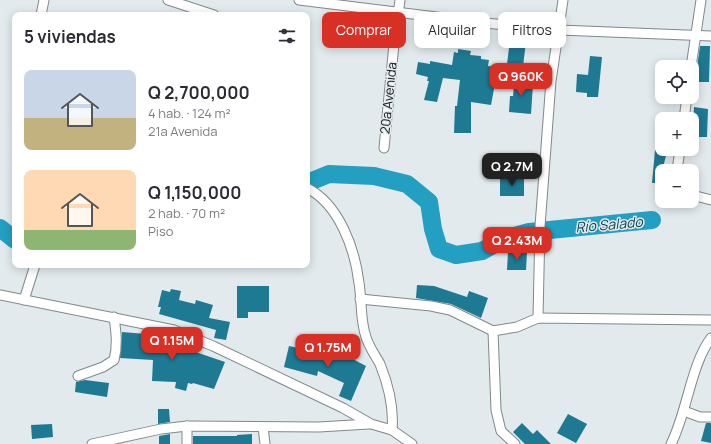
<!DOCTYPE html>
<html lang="es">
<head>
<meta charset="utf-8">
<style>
	:root { --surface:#fff; --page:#f7f7f7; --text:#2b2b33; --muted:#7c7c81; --accent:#d93025 }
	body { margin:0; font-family:Manrope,sans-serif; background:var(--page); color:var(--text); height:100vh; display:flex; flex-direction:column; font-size:15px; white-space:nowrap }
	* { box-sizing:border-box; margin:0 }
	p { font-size:13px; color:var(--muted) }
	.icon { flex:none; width:22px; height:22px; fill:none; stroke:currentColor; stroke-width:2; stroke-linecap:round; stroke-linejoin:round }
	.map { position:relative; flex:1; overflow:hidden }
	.details { position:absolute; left:12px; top:12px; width:298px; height:256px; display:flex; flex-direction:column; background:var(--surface); border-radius:8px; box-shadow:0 2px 10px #0003 }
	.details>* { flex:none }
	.top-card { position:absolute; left:322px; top:12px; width:329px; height:36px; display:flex; gap:8px }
	.buttons { position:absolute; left:655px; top:60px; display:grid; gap:8px }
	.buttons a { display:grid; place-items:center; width:44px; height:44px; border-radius:8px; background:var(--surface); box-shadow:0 2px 10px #0003; font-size:20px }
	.price { position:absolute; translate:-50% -34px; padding:0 9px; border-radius:8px; background:var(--accent); color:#fff; font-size:13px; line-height:26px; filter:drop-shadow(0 1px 2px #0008) }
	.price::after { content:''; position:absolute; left:50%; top:24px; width:12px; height:9px; margin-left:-6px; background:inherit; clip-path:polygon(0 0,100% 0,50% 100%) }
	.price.active { background:#222; color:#fff }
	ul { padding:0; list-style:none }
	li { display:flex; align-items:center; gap:12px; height:100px; padding:0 12px }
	li span { display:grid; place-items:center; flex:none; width:112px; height:80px; border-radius:8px; color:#555 }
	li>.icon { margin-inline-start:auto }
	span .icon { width:48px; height:48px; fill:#fffc; stroke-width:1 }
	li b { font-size:17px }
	h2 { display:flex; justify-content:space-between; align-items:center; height:48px; padding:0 12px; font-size:17px }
	.tag { padding:0 14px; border-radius:8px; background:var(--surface); box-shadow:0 2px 10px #0003; font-size:14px; line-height:36px }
	.tag.active { background:var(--accent); color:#fff }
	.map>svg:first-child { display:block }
</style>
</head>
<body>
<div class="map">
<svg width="711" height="444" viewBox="0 0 711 444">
	<rect width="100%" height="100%" fill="#e2eaee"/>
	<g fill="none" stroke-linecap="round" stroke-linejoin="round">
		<g stroke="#239fc1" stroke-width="18">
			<polyline points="307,183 329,174 374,176 407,184 429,202 433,229 439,249 456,255 482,251 504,239 529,232 652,220"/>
			<polyline points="0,228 15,240"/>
		</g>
	</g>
	<g fill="#1e7993">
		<polygon points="510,40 526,42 523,66 507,64"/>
		<polygon points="700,46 710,46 709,82 695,82"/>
		<polygon points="458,49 471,51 470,55 481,56 481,59 489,60 488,66 498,67 491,105 471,102 471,133 454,133 455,106 457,106 460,80 443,78 437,102 424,100 429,81 427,81 428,77 416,74 418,62 430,64 430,61 452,65 454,52 458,53"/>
		<polygon points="590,56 602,57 598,97 587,97 587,93 576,92 577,74 588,75"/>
		<polygon points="515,75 525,76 525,83 533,84 531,114 509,112 510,96 513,96"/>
		<polygon points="694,107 708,109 707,137 692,137"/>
		<polygon points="655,150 667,152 662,171 662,183 652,183"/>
		<rect x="500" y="178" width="24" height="18"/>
		<polygon points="508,252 527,252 526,270 507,270"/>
		<polygon points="417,285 434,286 467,297 469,291 488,298 481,318 451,304 416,298"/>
		<polygon points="237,286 269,286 269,312 248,312 248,318 237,318"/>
		<polygon points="171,289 181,291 179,300 195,304 196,300 213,305 209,318 230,322 226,340 214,338 216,330 159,314 161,307 158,307 162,290 170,292"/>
		<polygon points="122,332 146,334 146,336 184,345 184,348 225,362 214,389 193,383 192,384 188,383 186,391 175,388 176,382 152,381 153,360 120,358"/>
		<polygon points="289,346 302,349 301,353 312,354 311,356 326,355 330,347 366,366 351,401 339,396 344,383 318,371 317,376 284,367"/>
		<polygon points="85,380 109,383 107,397 75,392 76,382"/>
		<polygon points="158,409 169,409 170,422 158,424"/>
		<polygon points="568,414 587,424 576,443 557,433"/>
		<polygon points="522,423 533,434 537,430 551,444 525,444 513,432"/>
		<polygon points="706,423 711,423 711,443 701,441"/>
		<polygon points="52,424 53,437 32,439 31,425"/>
		<polygon points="170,434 170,444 159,444 159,436"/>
		<polygon points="252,434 252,444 193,444 193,436 237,436 237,435"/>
	</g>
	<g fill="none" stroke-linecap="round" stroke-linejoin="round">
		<g stroke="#80888a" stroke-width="11">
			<g id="street">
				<polyline points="168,0 214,15"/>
				<polyline points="299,0 485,23 559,30 711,36"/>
				<polyline points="41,15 44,0"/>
				<polyline points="691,67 701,0"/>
				<polyline points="684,119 687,97"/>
				<polyline points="384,148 394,44 400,0"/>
				<polyline points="677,171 680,149"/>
				<path d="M307,188C339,204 355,249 359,283C362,301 360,320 366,337C369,347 375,355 380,364C388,384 394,408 392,430"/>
				<polyline points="692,195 711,200"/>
				<polyline points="0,295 174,330 213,346 343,408 371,424 392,430 412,444"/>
				<polyline points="360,299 431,306 450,310 493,331 517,327 538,318 711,320"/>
				<polyline points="24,300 35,265"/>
				<polyline points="538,318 540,226 551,81 563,0"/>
				<polyline points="493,331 496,410 501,431 515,444"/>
				<path d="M78,376L103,367L114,360C118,345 116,332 114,317"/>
				<polyline points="684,411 700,417 711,417"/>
				<polyline points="263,427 265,444"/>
				<polyline points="92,444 161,429 187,426 319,427 369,424"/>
				<polyline points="187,444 187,426"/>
				<path d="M671,444C687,413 691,364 711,338"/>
			</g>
		</g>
		<use href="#street" stroke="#fff" stroke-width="9"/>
	</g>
	<g text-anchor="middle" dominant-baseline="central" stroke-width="3" stroke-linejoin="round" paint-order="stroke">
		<g font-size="13" fill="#141718" stroke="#e2eaee">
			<text transform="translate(388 98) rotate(-84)">20a Avenida</text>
		</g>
		<g font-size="14" font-style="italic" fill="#124453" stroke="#e2eaee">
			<text transform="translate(609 224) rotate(-5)">Río Salado</text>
		</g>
	</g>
</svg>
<div class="buttons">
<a><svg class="icon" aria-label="locate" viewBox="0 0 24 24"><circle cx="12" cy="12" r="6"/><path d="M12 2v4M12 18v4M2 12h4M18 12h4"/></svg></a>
<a>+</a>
<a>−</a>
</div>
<b class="price" style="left:521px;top:97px">Q 960K</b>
<b class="price active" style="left:512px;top:187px">Q 2.7M</b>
<b class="price" style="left:517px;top:261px">Q 2.43M</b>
<b class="price" style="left:172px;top:361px">Q 1.15M</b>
<b class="price" style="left:328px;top:368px">Q 1.75M</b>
<div class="top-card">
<a class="tag active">Comprar</a>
<a class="tag">Alquilar</a>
<a class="tag">Filtros</a>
</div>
<section class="details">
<h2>5 viviendas<svg class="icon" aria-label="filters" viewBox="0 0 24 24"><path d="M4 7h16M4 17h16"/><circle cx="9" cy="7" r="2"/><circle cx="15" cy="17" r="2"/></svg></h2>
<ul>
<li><span style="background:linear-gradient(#c9d6e8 60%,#c2b280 0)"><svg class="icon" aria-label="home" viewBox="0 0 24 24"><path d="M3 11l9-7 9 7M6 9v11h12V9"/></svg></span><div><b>Q 2,700,000</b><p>4 hab. · 124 m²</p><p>21a Avenida</p></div></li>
<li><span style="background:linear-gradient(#ffd9b3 75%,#8fb573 0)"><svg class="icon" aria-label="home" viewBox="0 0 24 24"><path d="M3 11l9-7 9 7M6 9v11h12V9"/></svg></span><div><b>Q 1,150,000</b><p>2 hab. · 70 m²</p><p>Piso</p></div></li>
</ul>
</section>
</div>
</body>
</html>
